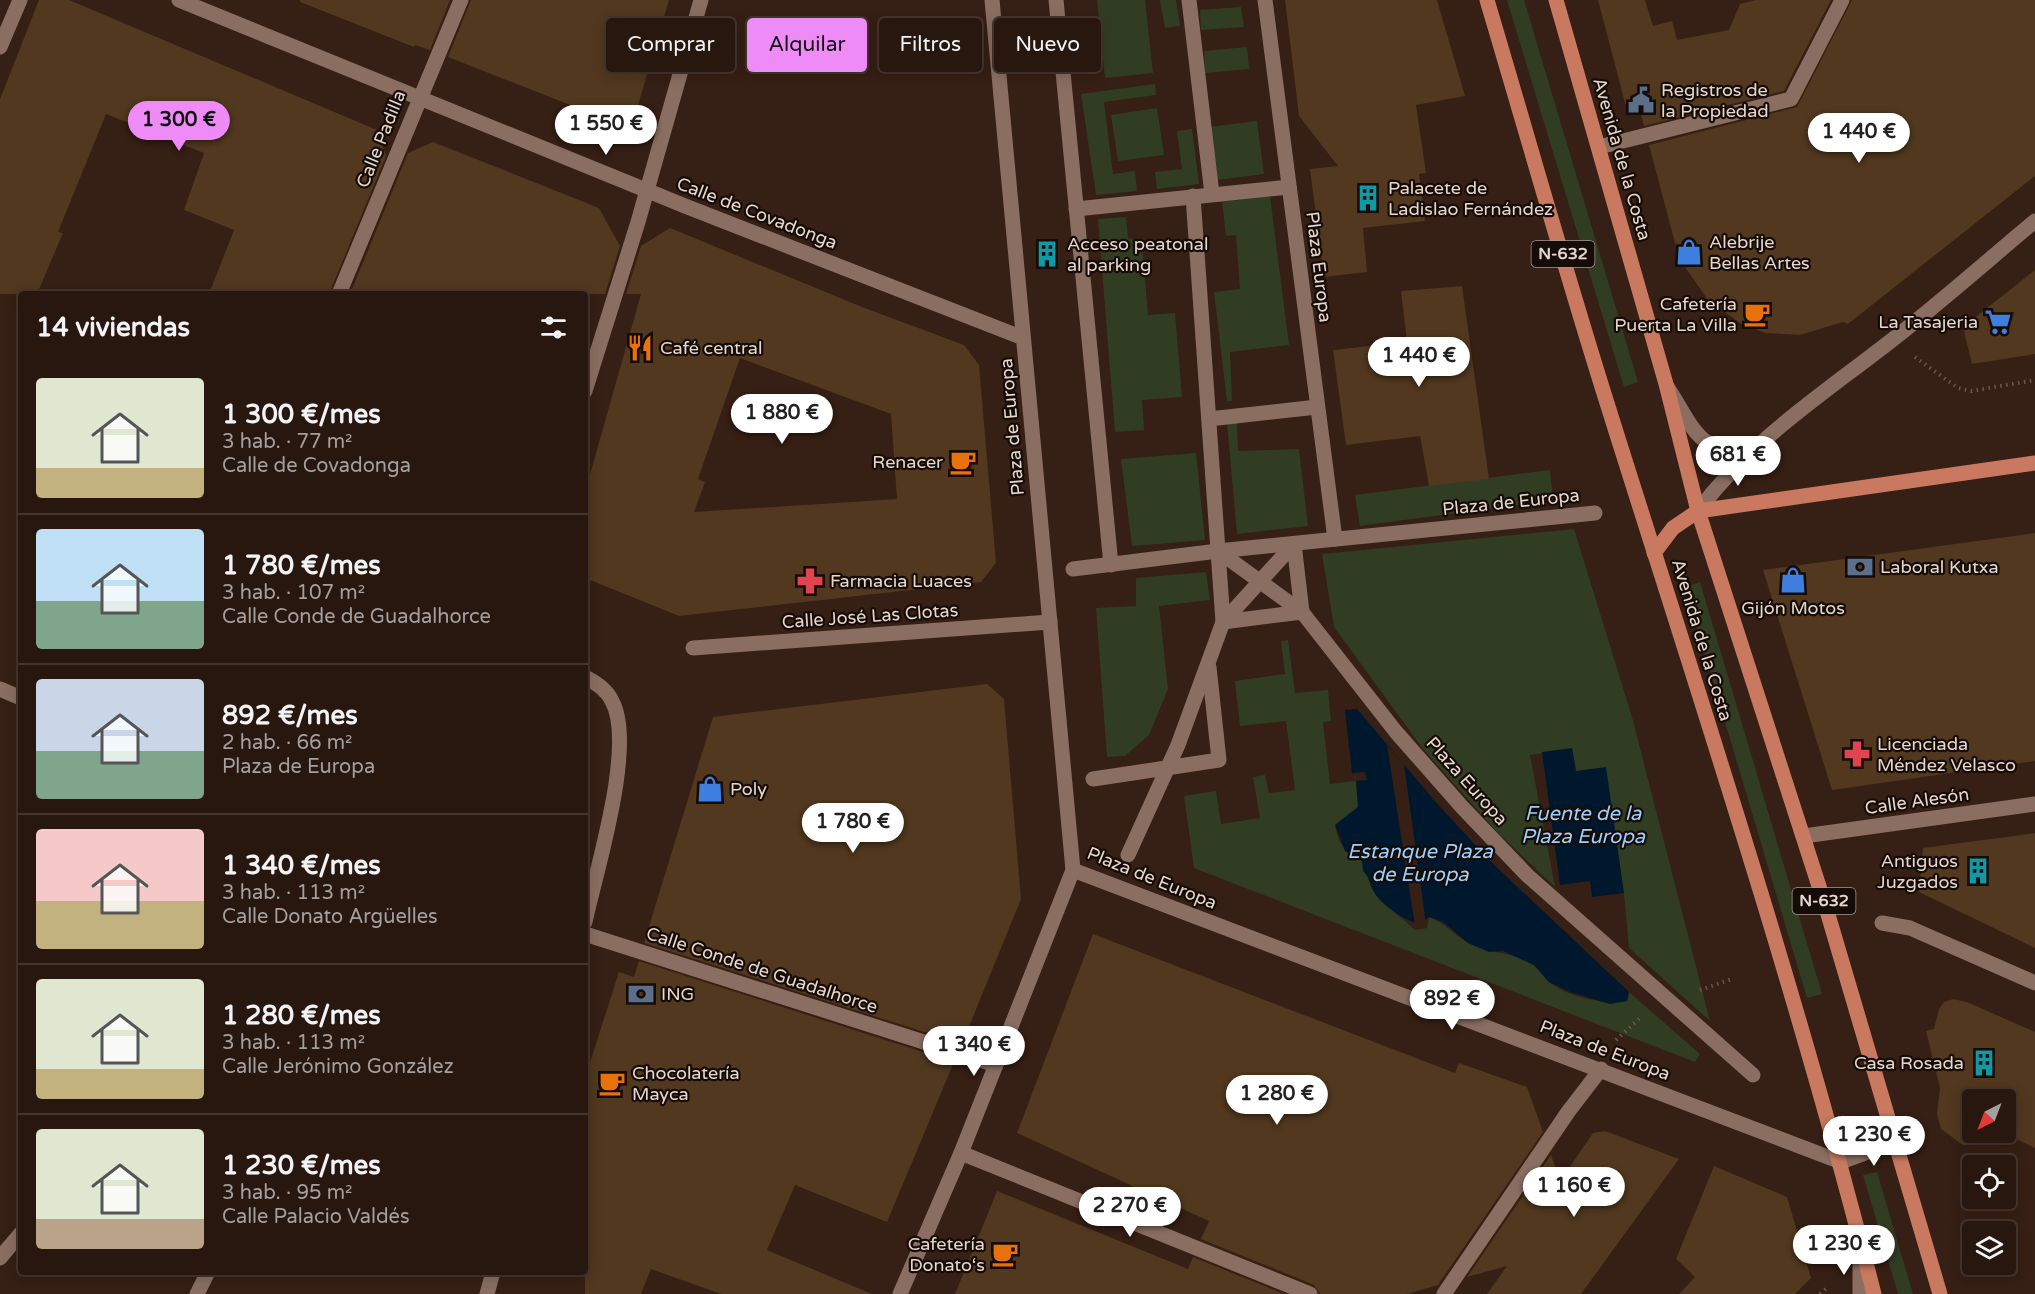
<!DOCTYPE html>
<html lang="es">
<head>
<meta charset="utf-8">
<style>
	:root { --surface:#28170f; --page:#302018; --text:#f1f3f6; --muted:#a59f9e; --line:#44362f; --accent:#ef8bf7 }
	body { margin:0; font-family:"Varela Round",sans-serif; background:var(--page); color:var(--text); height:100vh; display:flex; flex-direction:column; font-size:22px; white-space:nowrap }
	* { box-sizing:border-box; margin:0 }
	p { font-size:20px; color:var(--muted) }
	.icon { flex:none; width:33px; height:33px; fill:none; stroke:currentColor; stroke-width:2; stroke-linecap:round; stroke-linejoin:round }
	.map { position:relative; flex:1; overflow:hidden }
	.sheet { position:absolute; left:18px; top:291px; width:570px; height:984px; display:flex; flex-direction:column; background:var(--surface); border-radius:6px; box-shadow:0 3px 15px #0003,0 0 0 2px var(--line) }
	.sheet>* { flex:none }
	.guide { position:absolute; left:606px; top:18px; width:570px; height:54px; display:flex; gap:12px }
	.needle { width:39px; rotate:222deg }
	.fabs { position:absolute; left:1962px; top:1089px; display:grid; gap:12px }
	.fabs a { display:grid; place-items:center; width:54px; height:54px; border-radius:6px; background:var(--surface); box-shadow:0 3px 15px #0003,0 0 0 2px var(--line); font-size:30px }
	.price { position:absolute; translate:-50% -51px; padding:0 14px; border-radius:21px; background:#fff; color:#222; font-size:20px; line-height:39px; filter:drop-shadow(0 2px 3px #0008) }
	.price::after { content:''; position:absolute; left:50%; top:36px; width:18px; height:14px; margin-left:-9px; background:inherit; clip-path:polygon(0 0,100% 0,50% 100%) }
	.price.on { background:var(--accent); color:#111 }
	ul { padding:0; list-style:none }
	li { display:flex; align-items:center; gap:18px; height:150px; padding:0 18px }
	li+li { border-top:2px solid var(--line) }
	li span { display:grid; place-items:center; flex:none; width:168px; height:120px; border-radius:6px; color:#555 }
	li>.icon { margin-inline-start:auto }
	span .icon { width:72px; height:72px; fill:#fffc; stroke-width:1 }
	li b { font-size:26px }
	h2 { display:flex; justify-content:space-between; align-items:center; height:72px; padding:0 18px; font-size:26px }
	.pill { padding:0 21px; border-radius:6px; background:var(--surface); box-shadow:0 3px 15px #0003,0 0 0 2px var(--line); font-size:21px; line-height:54px }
	.pill.on { background:var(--accent); color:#111 }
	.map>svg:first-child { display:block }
</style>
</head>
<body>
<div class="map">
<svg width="2035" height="1294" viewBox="0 0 2035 1294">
	<rect width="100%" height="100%" fill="#361f14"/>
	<g fill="#313d23">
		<polygon points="1097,0 1145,0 1153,73 1105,78"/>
		<polygon points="1160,0 1176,0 1180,26 1165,28"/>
		<polygon points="1507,0 1524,0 1638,382 1624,387"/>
		<polygon points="1241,7 1244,27 1201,30 1200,10"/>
		<polygon points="1247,47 1249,69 1205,73 1204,51"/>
		<polygon points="1155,84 1156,95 1104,102 1113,174 1135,171 1137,191 1096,195 1081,94"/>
		<polygon points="1157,108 1164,155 1118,161 1111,115"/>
		<polygon points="1257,121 1264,174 1217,180 1209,127"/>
		<polygon points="1192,129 1199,184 1157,189 1155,172 1182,169 1177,131"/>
		<polygon points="1270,196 1289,345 1230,352 1232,401 1227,401 1214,292 1240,289 1236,235 1226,236 1222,202"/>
		<polygon points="1126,217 1128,238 1142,243 1148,315 1175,313 1182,397 1142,400 1144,430 1115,432 1098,219"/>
		<polygon points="1237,421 1238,451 1299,449 1308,526 1237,534 1227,422"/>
		<polygon points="1196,453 1205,540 1132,546 1121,459"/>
		<polygon points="1550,470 1553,500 1360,526 1355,495"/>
		<polygon points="1574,529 1632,717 1710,1021 1629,948 1624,893 1576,771 1572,749 1530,755 1555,887 1498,833 1423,749 1334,627 1322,554"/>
		<polygon points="1206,572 1210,600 1159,606 1168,689 1149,735 1125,756 1107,757 1096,608 1136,606 1136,578"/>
		<polygon points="1700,582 1822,994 1807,998 1685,587"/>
		<path d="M1288,640L1295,693L1328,690L1331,721L1323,722L1330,784L1356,781L1358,807L1335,825C1339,850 1346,846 1362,861C1368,871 1369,884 1375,893C1383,905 1403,918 1415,930L1427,928L1429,917C1446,923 1455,937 1471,944C1492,954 1512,952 1532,964C1539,968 1542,976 1548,981C1567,997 1603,1005 1627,1001L1629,992L1700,1054L1695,1062L1194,868L1184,796L1216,791L1221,824L1260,818L1253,777L1265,775L1269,793L1295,790L1286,721L1240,726L1235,681L1285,674L1281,641Z"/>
		<polygon points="1877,1172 1913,1294 1898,1294 1863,1175"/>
	</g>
	<g fill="#00182e">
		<path d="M1357,709L1434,800L1489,860L1629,992L1627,1001L1610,1004L1570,992L1549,982L1534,965L1503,951L1489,952L1468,943L1443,922L1429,917L1420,924C1406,921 1382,906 1374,892C1369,884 1370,878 1363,871L1362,861L1345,851L1335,825L1358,807L1356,781L1367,780L1365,772L1352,773L1345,710Z"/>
		<polygon points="1572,748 1576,771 1606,767 1624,893 1592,897 1590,881 1560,885 1542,752"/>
	</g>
	<polygon fill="#361f14" points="1387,745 1404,764 1426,924 1421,927 1415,926"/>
	<g fill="#51381e" fill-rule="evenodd">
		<polygon points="39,0 69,0 377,130 386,156 329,294 209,294 234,230 184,210 204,153 106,114 58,232 63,233 37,294 0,294 0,99"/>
		<polygon points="300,0 450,0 430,50 415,45 414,47 300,2"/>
		<polygon points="471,0 669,0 631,129 448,57"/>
		<polygon points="1285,0 1437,0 1465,96 1416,105 1426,173 1419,174 1425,221 1363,228 1367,272 1324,277 1310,169 1338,166 1299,116"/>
		<polygon points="1598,0 1645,0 1653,26 1672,21 1677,40 1729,30 1740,4 1756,0 1831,0 1784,91 1644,126 1641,115 1633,112 1625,103"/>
		<polygon points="1852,0 2035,0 2035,176 1848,324 1843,322 1800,335 1766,333 1743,325 1719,308 1714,309 1679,258 1649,145 1797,107"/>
		<polygon points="433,142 599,208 620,246 605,294 350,294 408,153"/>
		<path d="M670,228L862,307L964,345L979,365L996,563L981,582L679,616L585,578V492L641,294H626L641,246ZM740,358L891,414L897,499L694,512L705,482L698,479Z"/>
		<polygon points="2035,270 2035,354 1972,364 1963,327"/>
		<polygon points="1462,286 1489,479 1429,486 1420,436 1346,445 1333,350 1407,342 1401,291"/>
		<polygon points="2035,533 2035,761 1832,790 1763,570"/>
		<polygon points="987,684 1004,699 1021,899 962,1044 644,943 713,717"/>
		<polygon points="2035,833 2035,948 1919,892 1923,848"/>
		<polygon points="1093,934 1455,1073 1459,1063 1527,1087 1543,1132 1438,1285 1407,1294 1320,1294 1314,1285 1201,1239 1209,1221 1017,1133"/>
		<polygon points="639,961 954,1062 887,1222 795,1185 767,1250 872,1294 721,1294 651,1269 641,1294 585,1294 585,1078 619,972 634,977"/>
		<path d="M1953,999L1967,1002L2035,1032V1148L2005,1134L1983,1145H1963L1941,1129L1937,1114L1940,1088L1926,1031L1934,1029L1939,1009L1944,1002ZM1972,1100H2006V1132H1972Z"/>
		<polygon points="1605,1131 1679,1159 1581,1294 1487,1294 1507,1266 1467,1277 1551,1155 1560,1181 1593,1133"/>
		<polygon points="1714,1166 1787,1197 1811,1278 1795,1294 1679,1294 1695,1277 1676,1259"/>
		<polygon points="997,1191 1188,1269 1193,1257 1284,1294 955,1294"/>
	</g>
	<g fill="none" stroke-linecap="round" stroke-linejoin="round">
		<g stroke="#6b574c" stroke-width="4" stroke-dasharray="1.5 4.5" stroke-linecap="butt">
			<polyline points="1915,357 1958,388 1972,391 2035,380"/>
			<polyline points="1700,990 1732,979"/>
			<polyline points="1616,1040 1642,1016"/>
			<polyline points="1820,1294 1828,1287"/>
		</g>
		<g stroke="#8a6e62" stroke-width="15">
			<polyline points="179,0 685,206 1023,338"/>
			<polyline points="1056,0 1111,565"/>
			<polyline points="1189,0 1212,194"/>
			<polyline points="1265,0 1335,539"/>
			<polyline points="0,47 20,0"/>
			<polyline points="1599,147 1791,99 1842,0"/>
			<polyline points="1076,209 1289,187"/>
			<polyline points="339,294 461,0"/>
			<polyline points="585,391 638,222 701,0"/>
			<polyline points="1209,419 1317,407"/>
			<polyline points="1218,551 1302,612 1396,732 1462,807 1527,875 1753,1075"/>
			<polyline points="1073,569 1218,551 1595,513"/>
			<polyline points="1223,622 1302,612 1294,544"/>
			<polyline points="1223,622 1294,544"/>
			<polyline points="693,648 1050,622"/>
			<path d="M585,677C595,682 607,690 612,701C636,745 596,871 585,922"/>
			<polyline points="0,689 21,698"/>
			<polyline points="1093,779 1219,760 1209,667"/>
			<polyline points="1804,836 2035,804"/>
			<polyline points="1128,855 1178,745 1223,622 1193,196"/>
			<polyline points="1073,870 1841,1162 1895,1142"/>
			<polyline points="1882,923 1910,928 2035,983"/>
			<polyline points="585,934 996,1065"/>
			<polyline points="961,1153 1310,1294"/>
			<polyline points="0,1258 21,1233"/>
			<polyline points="197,1294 208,1272"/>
			<polyline points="487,1294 493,1272"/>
			<polyline points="900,1294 961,1153 1073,870 992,0"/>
			<polyline points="1444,1294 1568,1112 1601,1069"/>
		</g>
		<g stroke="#8a6e62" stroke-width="15">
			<path d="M1668,388C1695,430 1700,460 1757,444"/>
			<path d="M1698,511C1750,441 1823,394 1892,340C1941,302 1987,261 2035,221"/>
			<polyline points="1860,1294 1860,1258"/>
		</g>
		<g stroke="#c87960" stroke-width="15">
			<path d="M1487,0C1527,134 1565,270 1607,403C1700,699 1798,994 1874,1294"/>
			<polyline points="1556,0 1666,384 1698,511 1827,911 1940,1294"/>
			<polyline points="1654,553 1673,528 1698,511 2035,463"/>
		</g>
	</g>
	<defs>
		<g id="civic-bare" transform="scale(2.07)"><path d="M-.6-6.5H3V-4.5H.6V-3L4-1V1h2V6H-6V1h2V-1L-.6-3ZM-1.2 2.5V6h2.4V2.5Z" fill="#5c6f8a" stroke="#160c07" stroke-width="2.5" paint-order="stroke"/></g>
		<g id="building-bare" transform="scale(2.07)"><path d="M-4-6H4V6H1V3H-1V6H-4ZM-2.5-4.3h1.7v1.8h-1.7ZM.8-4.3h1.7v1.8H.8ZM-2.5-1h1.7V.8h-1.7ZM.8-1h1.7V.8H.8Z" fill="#0f9aa8" stroke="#160c07" stroke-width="2.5" paint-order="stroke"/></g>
		<g id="shop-bare" transform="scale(2.07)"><path d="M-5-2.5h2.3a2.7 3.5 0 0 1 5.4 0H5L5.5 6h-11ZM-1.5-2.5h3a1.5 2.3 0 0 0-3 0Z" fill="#3f7fe0" stroke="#160c07" stroke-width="2.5" paint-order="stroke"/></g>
		<g id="cafe-bare" transform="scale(2.07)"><path d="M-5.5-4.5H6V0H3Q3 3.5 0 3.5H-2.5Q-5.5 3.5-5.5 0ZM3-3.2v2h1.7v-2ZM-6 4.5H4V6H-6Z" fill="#e8710a" stroke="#160c07" stroke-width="2.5" paint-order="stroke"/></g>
		<g id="supermarket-bare" transform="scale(2.07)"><path d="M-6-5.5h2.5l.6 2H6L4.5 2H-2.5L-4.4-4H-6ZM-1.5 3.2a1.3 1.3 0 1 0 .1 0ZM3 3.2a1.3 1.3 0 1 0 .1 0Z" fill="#3f7fe0" stroke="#160c07" stroke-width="2.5" paint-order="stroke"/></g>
		<g id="restaurant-bare" transform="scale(2.07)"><path d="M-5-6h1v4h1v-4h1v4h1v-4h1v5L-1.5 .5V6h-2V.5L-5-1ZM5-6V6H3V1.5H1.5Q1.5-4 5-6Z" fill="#e8710a" stroke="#160c07" stroke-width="2.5" paint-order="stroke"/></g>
		<g id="bank-bare" transform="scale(2.07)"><path d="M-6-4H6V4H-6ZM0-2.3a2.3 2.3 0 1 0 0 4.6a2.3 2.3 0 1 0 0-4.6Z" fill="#5c6f8a" stroke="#160c07" stroke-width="2.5" paint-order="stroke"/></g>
		<g id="pharmacy-bare" transform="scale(2.07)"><path d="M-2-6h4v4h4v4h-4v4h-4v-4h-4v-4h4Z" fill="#e0444e" stroke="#160c07" stroke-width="2.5" paint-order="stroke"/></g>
	</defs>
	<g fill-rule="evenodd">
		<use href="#civic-bare" x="1641" y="100"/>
		<use href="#building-bare" x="1368" y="198"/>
		<use href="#shop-bare" x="1689" y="252"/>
		<use href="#building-bare" x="1047" y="254"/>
		<use href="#cafe-bare" x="1757" y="314"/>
		<use href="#supermarket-bare" x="1998" y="322"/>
		<use href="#restaurant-bare" x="640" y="348"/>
		<use href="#cafe-bare" x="963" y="462"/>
		<use href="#bank-bare" x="1860" y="567"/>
		<use href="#shop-bare" x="1793" y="580"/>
		<use href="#pharmacy-bare" x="810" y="581"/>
		<use href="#pharmacy-bare" x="1857" y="754"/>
		<use href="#shop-bare" x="710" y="789"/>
		<use href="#building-bare" x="1978" y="871"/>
		<use href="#bank-bare" x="641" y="994"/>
		<use href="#building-bare" x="1984" y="1063"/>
		<use href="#cafe-bare" x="612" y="1083"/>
		<use href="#cafe-bare" x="1005" y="1254"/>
	</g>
	<g text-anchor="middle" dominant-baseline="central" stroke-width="4.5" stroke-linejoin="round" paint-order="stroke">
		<g fill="#160c07" stroke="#a89992" stroke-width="1.5">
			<rect x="1531.5" y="241" width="63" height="26" rx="4.5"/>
			<rect x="1792.5" y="888" width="63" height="26" rx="4.5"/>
		</g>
		<g font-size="16" font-weight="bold" fill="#e6d6ce">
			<text x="1563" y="254">N-632</text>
			<text x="1824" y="901">N-632</text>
		</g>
		<g font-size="18" fill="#e6d6ce" stroke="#160c07" text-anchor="start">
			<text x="1661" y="90">Registros de<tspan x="1661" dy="21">la Propiedad</tspan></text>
			<text x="1388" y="188">Palacete de<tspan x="1388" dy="21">Ladislao Fernández</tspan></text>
			<text x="1709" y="242">Alebrije<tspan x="1709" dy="21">Bellas Artes</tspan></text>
			<text x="1067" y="244">Acceso peatonal<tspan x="1067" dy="21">al parking</tspan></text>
			<text x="1737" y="304" text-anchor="end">Cafetería<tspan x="1737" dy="21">Puerta La Villa</tspan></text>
			<text x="1978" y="322" text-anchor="end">La Tasajeria</text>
			<text x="660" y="348">Café central</text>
			<text x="943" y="462" text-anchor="end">Renacer</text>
			<text x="1880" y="567">Laboral Kutxa</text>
			<text x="830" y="581">Farmacia Luaces</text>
			<text x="1793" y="608" text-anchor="middle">Gijón Motos</text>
			<text x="1877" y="744">Licenciada<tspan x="1877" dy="21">Méndez Velasco</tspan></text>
			<text x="730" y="789">Poly</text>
			<text x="1958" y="861" text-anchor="end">Antiguos<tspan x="1958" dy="21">Juzgados</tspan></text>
			<text x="661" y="994">ING</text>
			<text x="1964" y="1063" text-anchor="end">Casa Rosada</text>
			<text x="632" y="1073">Chocolatería<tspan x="632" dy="21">Mayca</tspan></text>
			<text x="985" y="1244" text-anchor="end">Cafetería<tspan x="985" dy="21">Donato‘s</tspan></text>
		</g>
		<g font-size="18" fill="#e6d6ce" stroke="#160c07">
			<text transform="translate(381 139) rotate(-68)">Calle Padilla</text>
			<text transform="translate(1622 159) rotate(74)">Avenida de la Costa</text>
			<text transform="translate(757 213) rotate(21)">Calle de Covadonga</text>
			<text transform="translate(1319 267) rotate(83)">Plaza Europa</text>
			<text transform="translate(1012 427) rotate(-95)">Plaza de Europa</text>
			<text transform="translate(1511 502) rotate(-6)">Plaza de Europa</text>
			<text transform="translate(870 616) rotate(-4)">Calle José Las Clotas</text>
			<text transform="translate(1702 640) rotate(73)">Avenida de la Costa</text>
			<text transform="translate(1467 781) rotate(48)">Plaza Europa</text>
			<text transform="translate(1917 801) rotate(-8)">Calle Alesón</text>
			<text transform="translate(1152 878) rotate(22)">Plaza de Europa</text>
			<text transform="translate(762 970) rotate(18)">Calle Conde de Guadalhorce</text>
			<text transform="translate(1605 1050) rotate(21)">Plaza de Europa</text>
		</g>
		<g font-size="20" font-style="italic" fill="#9ccffd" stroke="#160c07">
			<text x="1583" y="814">Fuente de la<tspan x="1583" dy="23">Plaza Europa</tspan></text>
			<text x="1420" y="852">Estanque Plaza<tspan x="1420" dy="23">de Europa</tspan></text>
		</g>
	</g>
</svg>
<div class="fabs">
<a><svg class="needle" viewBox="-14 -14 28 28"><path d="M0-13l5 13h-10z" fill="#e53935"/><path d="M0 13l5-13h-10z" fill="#a59f9e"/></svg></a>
<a><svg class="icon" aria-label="locate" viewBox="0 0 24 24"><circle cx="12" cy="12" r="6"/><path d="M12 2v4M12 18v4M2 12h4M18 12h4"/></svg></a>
<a><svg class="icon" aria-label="layers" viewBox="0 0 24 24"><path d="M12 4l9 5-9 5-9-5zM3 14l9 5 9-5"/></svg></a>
</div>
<b class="price on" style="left:179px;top:152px">1 300 €</b>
<b class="price" style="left:606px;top:156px">1 550 €</b>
<b class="price" style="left:1859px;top:164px">1 440 €</b>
<b class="price" style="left:1419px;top:388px">1 440 €</b>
<b class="price" style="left:782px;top:445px">1 880 €</b>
<b class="price" style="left:1738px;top:487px">681 €</b>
<b class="price" style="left:853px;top:854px">1 780 €</b>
<b class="price" style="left:1452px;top:1031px">892 €</b>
<b class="price" style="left:974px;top:1077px">1 340 €</b>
<b class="price" style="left:1277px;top:1126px">1 280 €</b>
<b class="price" style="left:1874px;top:1167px">1 230 €</b>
<b class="price" style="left:1574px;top:1218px">1 160 €</b>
<b class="price" style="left:1130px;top:1238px">2 270 €</b>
<b class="price" style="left:1844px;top:1276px">1 230 €</b>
<div class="guide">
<a class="pill">Comprar</a>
<a class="pill on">Alquilar</a>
<a class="pill">Filtros</a>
<a class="pill">Nuevo</a>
</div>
<section class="sheet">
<h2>14 viviendas<svg class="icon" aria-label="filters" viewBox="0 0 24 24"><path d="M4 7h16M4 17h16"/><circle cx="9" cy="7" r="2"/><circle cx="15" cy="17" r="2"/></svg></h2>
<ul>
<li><span style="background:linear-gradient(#dfe7d0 75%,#c2b280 0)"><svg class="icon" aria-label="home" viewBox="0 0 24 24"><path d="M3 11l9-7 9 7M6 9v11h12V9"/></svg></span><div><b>1 300 €/mes</b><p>3 hab. · 77 m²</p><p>Calle de Covadonga</p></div></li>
<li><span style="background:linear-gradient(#bfe0f5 60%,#7fa58c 0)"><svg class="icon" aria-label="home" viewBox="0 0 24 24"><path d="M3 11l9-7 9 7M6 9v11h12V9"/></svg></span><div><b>1 780 €/mes</b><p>3 hab. · 107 m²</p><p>Calle Conde de Guadalhorce</p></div></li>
<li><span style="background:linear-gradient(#c9d6e8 60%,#7fa58c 0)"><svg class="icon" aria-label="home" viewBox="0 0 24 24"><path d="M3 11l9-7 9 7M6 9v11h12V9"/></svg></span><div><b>892 €/mes</b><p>2 hab. · 66 m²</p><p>Plaza de Europa</p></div></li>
<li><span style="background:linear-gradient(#f6c9c9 60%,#c2b280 0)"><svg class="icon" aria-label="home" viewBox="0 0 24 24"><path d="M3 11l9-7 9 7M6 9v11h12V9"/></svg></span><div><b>1 340 €/mes</b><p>3 hab. · 113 m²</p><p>Calle Donato Argüelles</p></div></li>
<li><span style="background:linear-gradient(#dfe7d0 75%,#c2b280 0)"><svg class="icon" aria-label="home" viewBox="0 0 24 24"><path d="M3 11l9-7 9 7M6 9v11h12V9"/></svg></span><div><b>1 280 €/mes</b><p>3 hab. · 113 m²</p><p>Calle Jerónimo González</p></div></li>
<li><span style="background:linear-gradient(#dfe7d0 75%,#b9a48a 0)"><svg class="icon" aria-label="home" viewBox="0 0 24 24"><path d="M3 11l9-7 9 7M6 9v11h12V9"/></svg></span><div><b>1 230 €/mes</b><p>3 hab. · 95 m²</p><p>Calle Palacio Valdés</p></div></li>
</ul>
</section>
</div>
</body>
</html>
